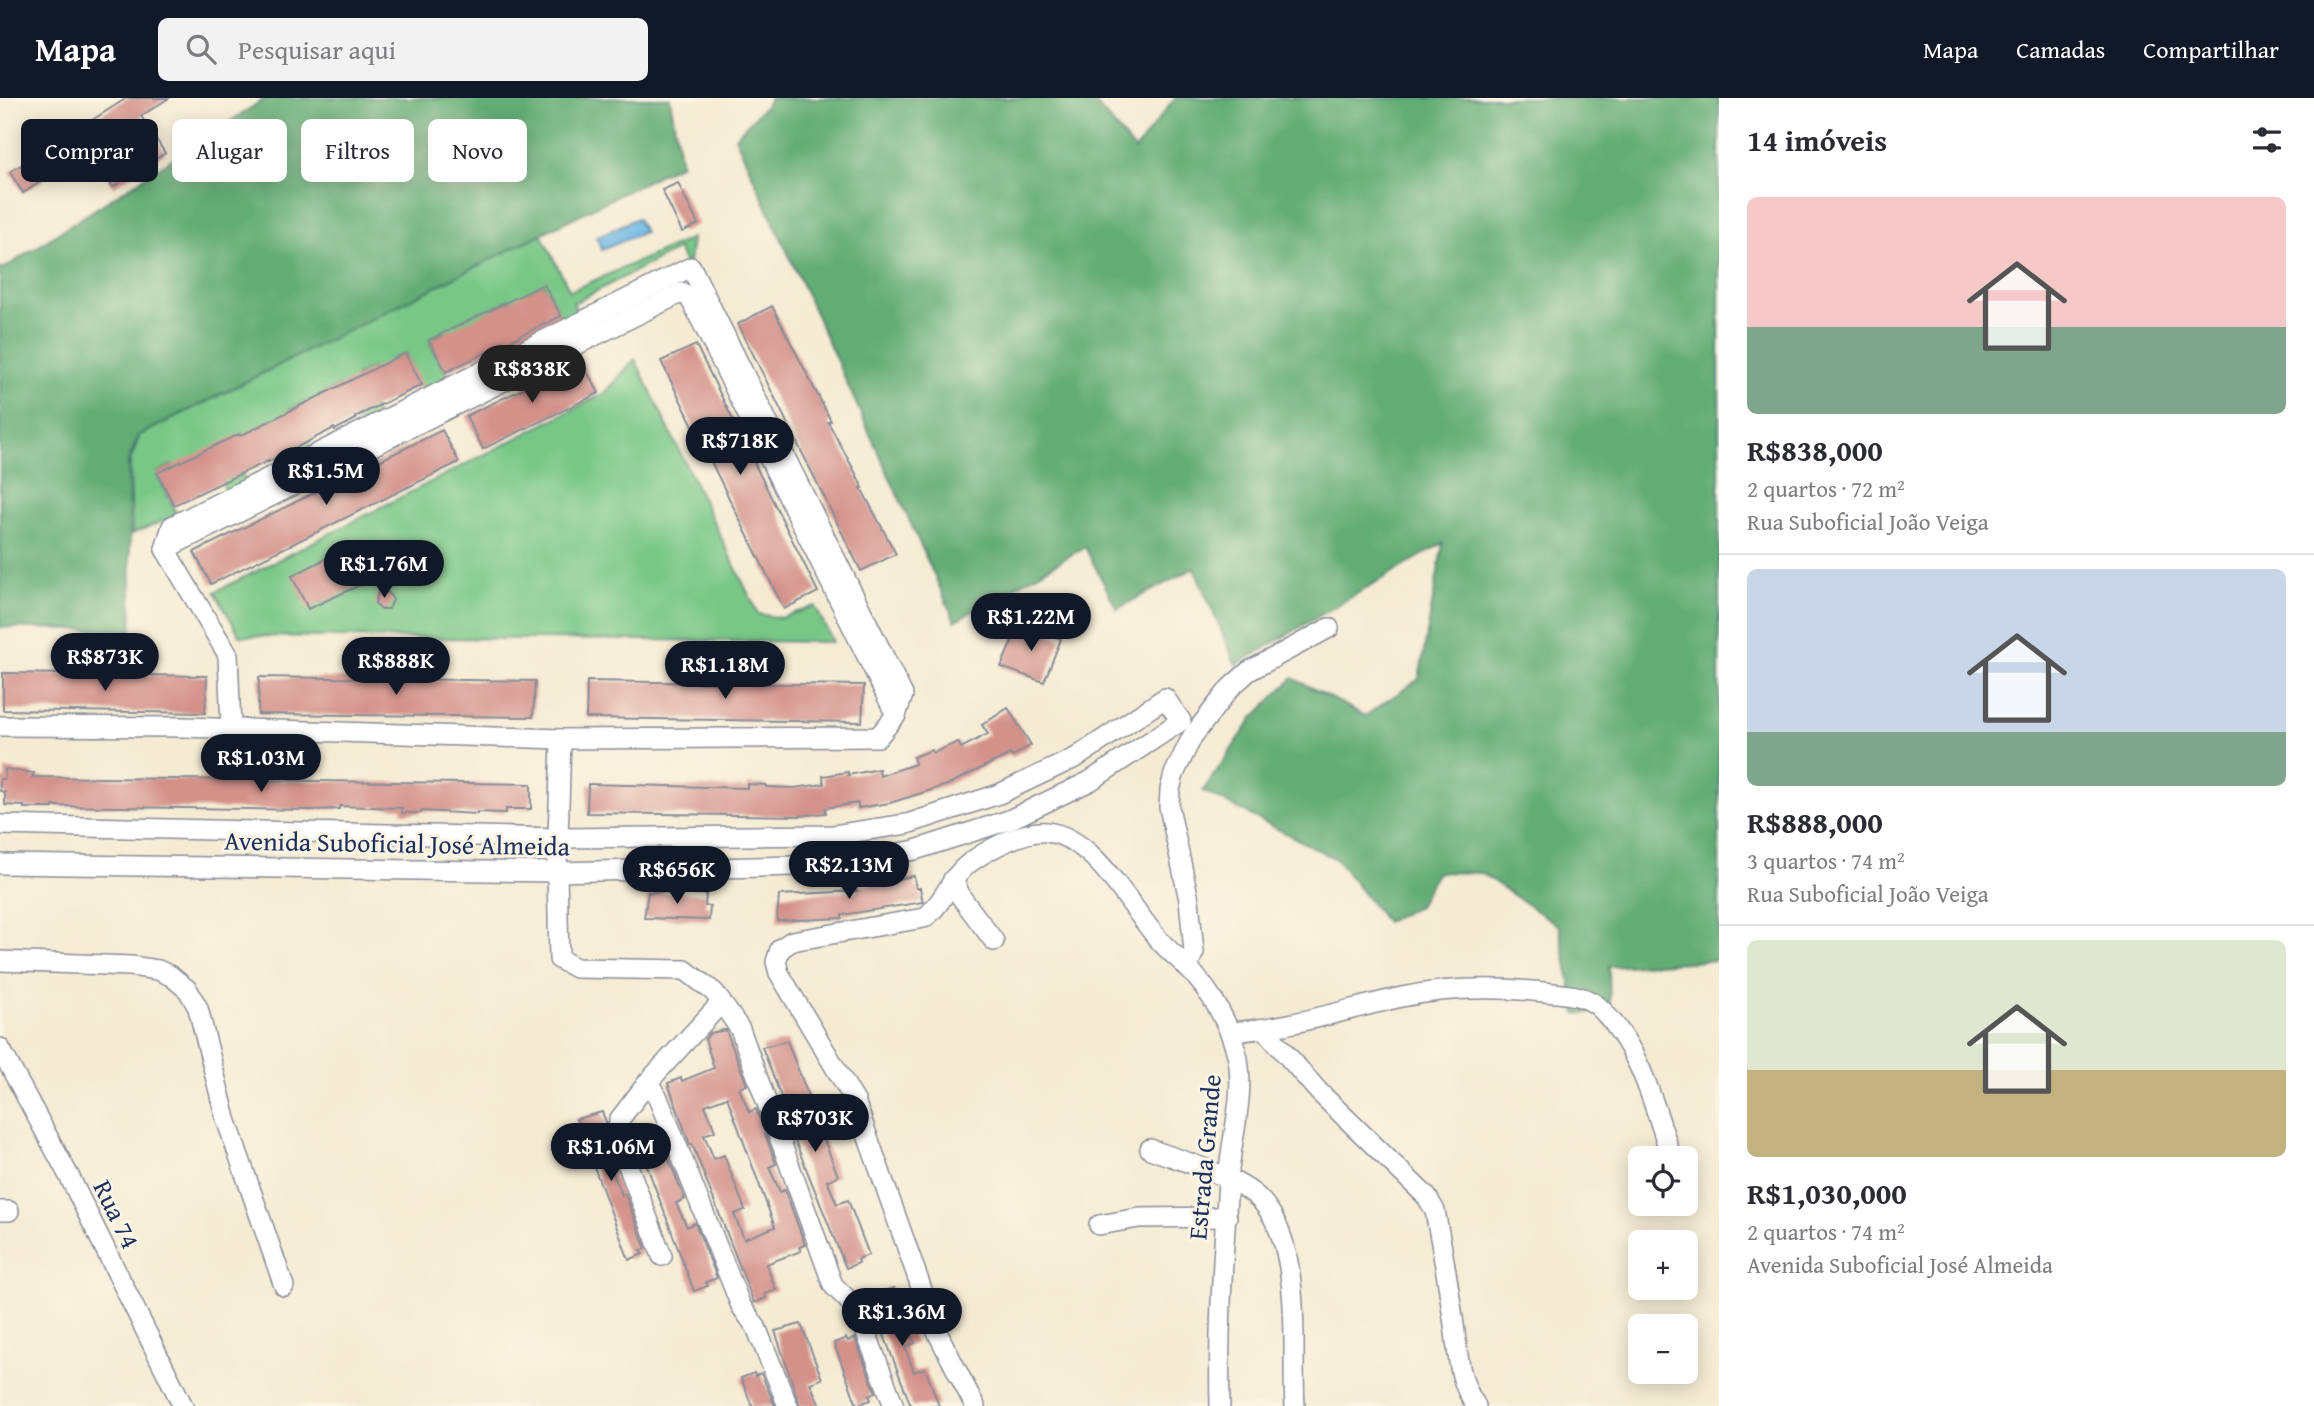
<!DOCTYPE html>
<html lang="pt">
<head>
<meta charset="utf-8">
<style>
	:root { --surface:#fff; --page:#f2f2f3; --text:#2b2b33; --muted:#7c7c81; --line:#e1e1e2; --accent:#111827 }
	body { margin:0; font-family:"Gentium Book Plus",serif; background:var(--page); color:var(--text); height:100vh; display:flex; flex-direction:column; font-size:26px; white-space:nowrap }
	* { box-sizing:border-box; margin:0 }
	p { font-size:23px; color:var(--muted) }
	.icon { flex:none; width:38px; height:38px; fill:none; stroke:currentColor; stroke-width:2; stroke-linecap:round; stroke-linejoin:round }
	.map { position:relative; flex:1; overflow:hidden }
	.sheet { display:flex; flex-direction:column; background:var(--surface); width:595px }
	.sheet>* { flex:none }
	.top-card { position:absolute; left:21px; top:21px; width:665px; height:63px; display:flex; gap:14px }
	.tools { position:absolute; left:1628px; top:1048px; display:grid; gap:14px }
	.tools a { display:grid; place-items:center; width:70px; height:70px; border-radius:10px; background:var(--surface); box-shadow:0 4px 18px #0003; font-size:35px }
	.price { position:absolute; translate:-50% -60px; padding:0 16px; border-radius:24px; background:var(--accent); color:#fff; font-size:23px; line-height:46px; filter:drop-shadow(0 2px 4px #0008) }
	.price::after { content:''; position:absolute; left:50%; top:42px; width:21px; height:16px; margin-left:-10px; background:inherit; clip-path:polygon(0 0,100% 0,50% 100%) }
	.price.current { background:#222; color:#fff }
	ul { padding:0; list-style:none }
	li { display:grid; align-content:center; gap:14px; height:371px; padding:0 28px }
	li+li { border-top:2px solid var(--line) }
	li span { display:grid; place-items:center; height:217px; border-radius:10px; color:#555 }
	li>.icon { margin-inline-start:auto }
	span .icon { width:126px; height:126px; fill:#fffc; stroke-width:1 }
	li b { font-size:30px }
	h2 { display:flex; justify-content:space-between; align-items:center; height:84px; padding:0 28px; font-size:30px }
	.pill { padding:0 24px; border-radius:10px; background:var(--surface); box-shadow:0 4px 18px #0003; font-size:24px; line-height:63px }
	.pill.current { background:var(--accent); color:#fff }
	header { display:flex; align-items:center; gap:42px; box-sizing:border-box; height:98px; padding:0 35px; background:var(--accent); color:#fff }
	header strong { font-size:33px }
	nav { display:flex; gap:38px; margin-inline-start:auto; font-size:24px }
	.search { width:490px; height:63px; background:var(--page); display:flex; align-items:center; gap:18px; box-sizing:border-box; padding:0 24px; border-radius:10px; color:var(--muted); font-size:26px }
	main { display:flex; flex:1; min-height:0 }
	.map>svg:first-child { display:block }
</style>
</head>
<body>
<header>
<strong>Mapa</strong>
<div class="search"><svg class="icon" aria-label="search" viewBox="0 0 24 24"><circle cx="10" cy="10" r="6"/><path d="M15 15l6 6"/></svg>Pesquisar aqui</div>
<nav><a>Mapa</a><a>Camadas</a><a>Compartilhar</a></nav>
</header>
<main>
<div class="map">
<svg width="1719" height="1308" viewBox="0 0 1719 1308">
	<rect width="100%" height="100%" fill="#fcf5e5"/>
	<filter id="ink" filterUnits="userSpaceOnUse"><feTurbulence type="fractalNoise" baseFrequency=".0143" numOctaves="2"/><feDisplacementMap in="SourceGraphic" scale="14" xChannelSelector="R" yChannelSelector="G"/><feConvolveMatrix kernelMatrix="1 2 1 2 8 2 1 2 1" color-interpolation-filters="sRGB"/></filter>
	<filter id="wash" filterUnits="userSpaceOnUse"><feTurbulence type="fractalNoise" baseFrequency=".00686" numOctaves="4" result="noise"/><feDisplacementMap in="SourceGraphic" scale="28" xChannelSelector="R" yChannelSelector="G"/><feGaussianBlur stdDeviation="1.57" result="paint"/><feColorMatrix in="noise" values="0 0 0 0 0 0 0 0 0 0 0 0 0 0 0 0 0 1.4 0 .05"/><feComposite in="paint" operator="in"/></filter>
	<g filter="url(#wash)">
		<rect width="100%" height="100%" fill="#f5ebd3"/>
		<g fill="#78c787" stroke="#4a7b72" stroke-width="2">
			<polygon points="541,136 570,193 692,140 689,164 685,166 678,151 573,205 580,219 565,227 544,186 530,193 514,210 510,201 495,209 515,248 496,259 489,240 448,243 444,234 429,242 437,259 444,255 441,265 451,282 424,296 405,255 391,262 394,269 377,278 371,270 356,278 377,316 357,326 339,288 325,295 328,302 309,312 305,304 290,311 311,349 290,362 290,354 273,321 259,328 262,335 236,367 246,382 226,394 218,373 177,376 172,367 157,375 177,417 132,436 130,364 140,337"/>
			<polygon points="635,261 758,516 780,520 815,508 833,544 240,538 215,494 605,295"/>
		</g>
		<g fill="#62ac74" stroke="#3e6e69" stroke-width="2">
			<polygon points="266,0 670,0 681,66 139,337 128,364 132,533 0,529 0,169 3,171"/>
			<polygon points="769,0 1091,0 1135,52 1175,0 1719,0 1719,862 1609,869 1610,912 1576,916 1559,828 1481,775 1437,774 1418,808 1386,824 1336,761 1203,693 1253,620 1293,580 1365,618 1419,581 1443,445 1236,567 1194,470 1117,511 1085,449 955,523 735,39 768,5"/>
		</g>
		<polygon fill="#69b5e2" stroke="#4272a0" stroke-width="2" points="637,120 644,134 602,152 596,139"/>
		<g id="blocks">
			<g fill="#d3918a" fill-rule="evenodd">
				<polygon points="127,0 169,0 141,18 165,55 113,89 90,52 23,95 10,74"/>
				<polygon points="678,85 698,126 682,134 662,92"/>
				<polygon points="544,186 561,218 446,274 429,242"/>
				<polygon points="772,208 831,323 828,324 855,374 863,390 861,390 896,456 861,473 738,226"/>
				<polygon points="696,247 818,494 784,511 661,263"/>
				<polygon points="405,255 422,287 355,319 356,321 335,332 334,330 268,364 268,363 174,407 157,375 239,336 240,338"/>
				<polygon points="581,263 599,295 483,351 466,318"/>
				<polygon points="442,332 459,364 211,486 194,454"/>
				<polygon points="352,447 369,483 308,511 292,478"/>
				<polygon points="378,494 388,494 393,502 389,511 380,511 375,505"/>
				<polygon points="1020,524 1061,541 1044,584 1001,569"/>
				<polygon points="3,575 207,578 205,615 3,612"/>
				<polygon points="259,579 535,583 533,619 258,616"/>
				<polygon points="587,583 864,587 862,624 586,620"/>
				<polygon points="1008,610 1031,647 1012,659 1010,656 947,687 890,705 858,710 858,705 825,710 826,715 799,718 587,715 588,686 747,690 747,686 766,687 766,689 794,690 824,686 823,678 848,674 848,677 879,671 880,678 915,666 913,659 932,652 933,655 958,644 961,650 988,636 982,627"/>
				<polygon points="5,671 34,675 32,679 531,686 531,711 506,711 506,715 477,714 477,716 421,713 421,715 402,715 402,710 339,708 339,711 311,712 53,708 53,710 24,710 24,708 5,707 5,694 0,693 0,681 5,681"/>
				<polygon points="914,778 916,790 920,790 923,804 842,817 842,820 777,823 779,797 857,793 856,789"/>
				<polygon points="648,794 706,796 705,808 710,808 709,822 644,820"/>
				<path d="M726,932L747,987L739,990L749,1014L756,1011L776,1066L769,1069L780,1094L785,1092L805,1147L799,1149L801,1153L766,1166L776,1192L765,1196L766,1200L754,1205L692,1046L690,1047L668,985L681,980L682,983L714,970L705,941L710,935ZM727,999L775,1129L744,1141L734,1116L745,1112L724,1057L714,1061L704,1037L715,1033L705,1007Z"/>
				<polygon points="787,943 808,997 798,1002 807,1027 817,1023 838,1078 827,1083 837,1106 848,1102 869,1157 858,1161 859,1165 846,1170 790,1030 793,1030 762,949"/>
				<polygon points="602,1014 607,1026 606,1045 616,1071 612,1073 622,1097 625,1096 646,1151 641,1152 643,1156 629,1162 576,1021"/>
				<polygon points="654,1047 655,1050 663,1047 685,1101 676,1105 687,1129 695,1125 717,1180 706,1184 708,1188 694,1193 641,1052"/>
				<polygon points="894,1190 915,1245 905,1249 914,1274 925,1270 939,1308 911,1308 879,1224 869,1197"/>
				<polygon points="801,1226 822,1281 810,1285 820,1308 800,1308 775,1233"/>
				<polygon points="846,1240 848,1243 855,1240 876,1295 869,1297 871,1302 857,1307 834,1245"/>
				<polygon points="754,1275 755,1278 761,1275 775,1308 752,1308 741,1280"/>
			</g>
		</g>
	</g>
	<g filter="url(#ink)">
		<use href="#blocks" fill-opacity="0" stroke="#888d98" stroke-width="2"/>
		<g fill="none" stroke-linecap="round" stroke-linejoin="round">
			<g stroke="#888d98" stroke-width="22">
				<g id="minor">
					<polyline points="165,451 681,195 690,200 896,617"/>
					<polyline points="0,628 182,629 561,641 878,639 896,617 903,597 691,169 172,428 165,451 228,557 231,630"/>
					<polyline points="561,641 557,774 559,861 576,870 685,872 714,894 740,931 833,1187 857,1211 894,1308"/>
					<polyline points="0,727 559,740 834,737 907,726 999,696 1077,659 1165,600 1181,623 1090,683 1009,722 915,752 837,767 557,774 0,766"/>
					<polyline points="953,781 961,799 994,843"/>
					<polyline points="0,863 131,868 158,872 171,878 188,892 198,910 226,1021 284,1188"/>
					<path d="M1265,932L1318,993L1427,1099L1435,1113C1442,1149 1448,1184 1453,1220C1458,1251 1457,1281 1476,1308"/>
					<path d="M1230,934C1292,930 1342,912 1402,899C1449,889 1496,889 1544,894C1565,896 1588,896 1603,913C1642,954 1654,1009 1672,1060"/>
					<polyline points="0,950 69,1078 183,1308"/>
					<polyline points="648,984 658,1000 741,1208 756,1229 788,1308"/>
					<path d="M1150,1051C1182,1063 1227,1075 1254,1096C1305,1138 1291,1247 1295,1308"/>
					<polyline points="0,1113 9,1113"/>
					<polyline points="1099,1127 1139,1120 1227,1119"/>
					<polyline points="662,1158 618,1041 619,1022 648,984 721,905"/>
					<path d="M975,1308L937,1234L855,1003L779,875L776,864L780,851L792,843L924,820C944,806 950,778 972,763C989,751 1024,732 1046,734C1095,738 1129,809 1160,843C1168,852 1178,860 1187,869"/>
					<path d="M1220,1308C1218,1231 1223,1160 1228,1084C1230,1043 1245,1002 1238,961C1231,928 1211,893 1187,869L1194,854L1189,802L1169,709L1170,692L1174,676L1192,639L1230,590L1249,573L1329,530"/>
				</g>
			</g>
			<use href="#minor" stroke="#fff" stroke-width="19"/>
		</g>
	</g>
	<g text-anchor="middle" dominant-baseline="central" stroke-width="6" stroke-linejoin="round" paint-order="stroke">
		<g font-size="26" fill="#1b2f5e" stroke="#fcf5e5">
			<text transform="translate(397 745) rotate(1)">Avenida Suboficial José Almeida</text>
			<text transform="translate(1204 1059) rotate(-85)">Estrada Grande</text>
			<text transform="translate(117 1116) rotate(64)">Rua 74</text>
		</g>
	</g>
</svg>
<div class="tools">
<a><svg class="icon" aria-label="locate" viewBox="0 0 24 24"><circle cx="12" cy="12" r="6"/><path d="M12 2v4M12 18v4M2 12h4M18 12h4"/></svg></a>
<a>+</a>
<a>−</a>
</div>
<b class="price current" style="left:532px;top:307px">R$838K</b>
<b class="price" style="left:740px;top:379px">R$718K</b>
<b class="price" style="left:326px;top:409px">R$1.5M</b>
<b class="price" style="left:384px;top:502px">R$1.76M</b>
<b class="price" style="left:1031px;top:555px">R$1.22M</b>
<b class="price" style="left:105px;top:595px">R$873K</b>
<b class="price" style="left:396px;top:599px">R$888K</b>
<b class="price" style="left:725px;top:603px">R$1.18M</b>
<b class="price" style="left:261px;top:696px">R$1.03M</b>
<b class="price" style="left:849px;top:803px">R$2.13M</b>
<b class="price" style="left:677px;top:808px">R$656K</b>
<b class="price" style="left:815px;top:1056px">R$703K</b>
<b class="price" style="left:611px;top:1085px">R$1.06M</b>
<b class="price" style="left:902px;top:1250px">R$1.36M</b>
<div class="top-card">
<a class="pill current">Comprar</a>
<a class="pill">Alugar</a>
<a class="pill">Filtros</a>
<a class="pill">Novo</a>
</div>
</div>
<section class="sheet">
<h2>14 imóveis<svg class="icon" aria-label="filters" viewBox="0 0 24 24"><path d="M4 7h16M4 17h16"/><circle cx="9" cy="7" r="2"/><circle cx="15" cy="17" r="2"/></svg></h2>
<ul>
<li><span style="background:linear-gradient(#f6c9c9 60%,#7fa58c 0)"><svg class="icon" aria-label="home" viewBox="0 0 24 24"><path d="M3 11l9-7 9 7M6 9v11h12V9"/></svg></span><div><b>R$838,000</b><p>2 quartos · 72 m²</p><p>Rua Suboficial João Veiga</p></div></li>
<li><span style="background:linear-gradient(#c9d6e8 75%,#7fa58c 0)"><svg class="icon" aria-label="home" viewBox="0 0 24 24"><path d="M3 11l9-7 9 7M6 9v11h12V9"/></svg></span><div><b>R$888,000</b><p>3 quartos · 74 m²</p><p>Rua Suboficial João Veiga</p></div></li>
<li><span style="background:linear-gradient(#dfe7d0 60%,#c2b280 0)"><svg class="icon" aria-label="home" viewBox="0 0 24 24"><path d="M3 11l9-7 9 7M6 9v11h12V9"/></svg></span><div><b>R$1,030,000</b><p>2 quartos · 74 m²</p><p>Avenida Suboficial José Almeida</p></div></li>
</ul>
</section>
</main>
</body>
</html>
